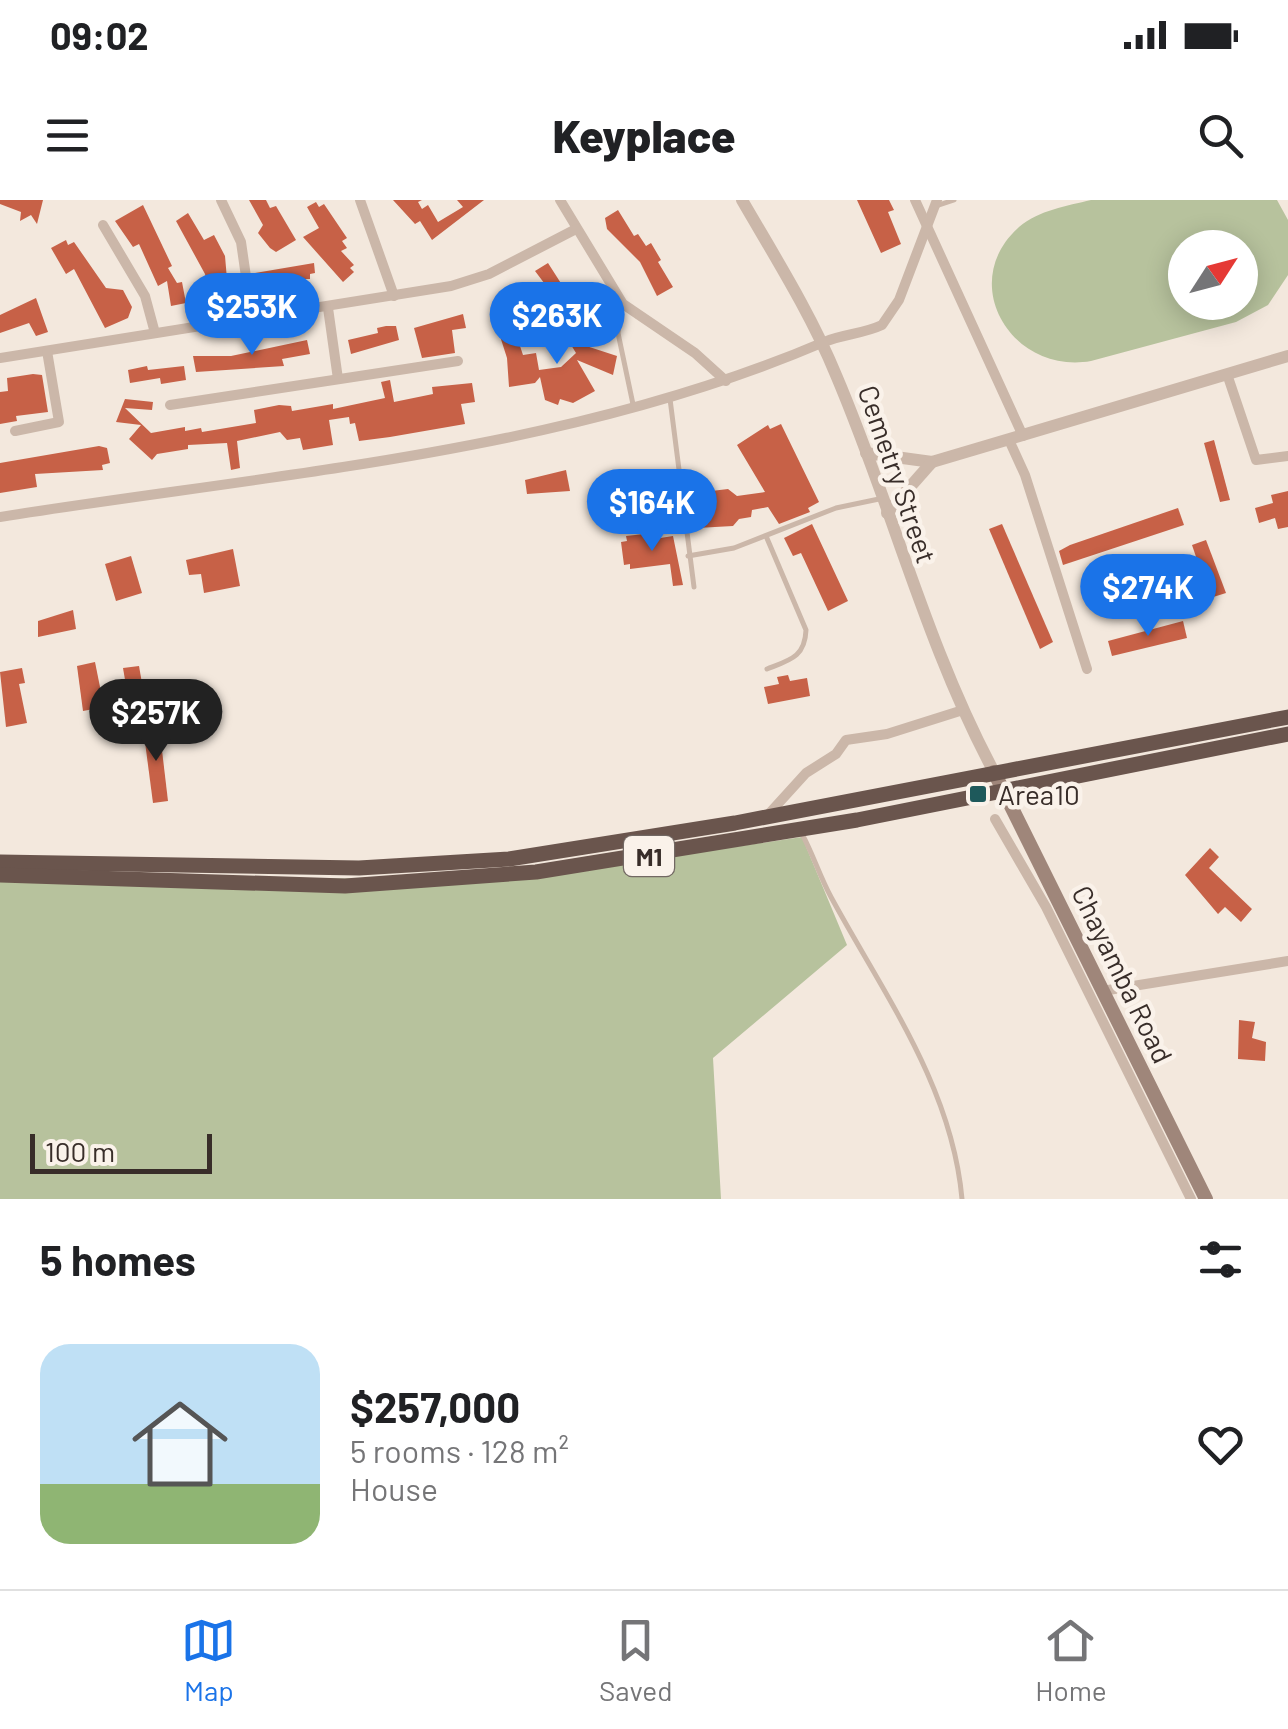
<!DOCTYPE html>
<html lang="en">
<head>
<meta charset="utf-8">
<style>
	:root { --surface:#fff; --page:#f2f2f2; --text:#202124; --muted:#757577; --line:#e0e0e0; --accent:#1a73e8 }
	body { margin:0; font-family:Barlow,sans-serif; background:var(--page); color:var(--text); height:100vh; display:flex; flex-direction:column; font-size:38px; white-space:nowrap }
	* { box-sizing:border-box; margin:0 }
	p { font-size:32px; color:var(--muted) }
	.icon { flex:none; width:55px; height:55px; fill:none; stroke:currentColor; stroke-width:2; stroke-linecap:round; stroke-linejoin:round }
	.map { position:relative; height:999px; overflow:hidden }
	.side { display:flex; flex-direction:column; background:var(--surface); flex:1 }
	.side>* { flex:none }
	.needle { width:65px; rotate:54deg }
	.fabs { position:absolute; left:1168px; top:30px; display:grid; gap:20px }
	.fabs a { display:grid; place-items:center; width:90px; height:90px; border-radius:50%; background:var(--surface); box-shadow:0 5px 25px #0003; font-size:50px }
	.scale { position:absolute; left:30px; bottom:25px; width:182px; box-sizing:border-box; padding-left:10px; border:5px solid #382d29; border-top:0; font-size:28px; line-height:35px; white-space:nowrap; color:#382d29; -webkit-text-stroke:8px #faf2ea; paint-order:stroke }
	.price { position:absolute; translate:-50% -85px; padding:0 22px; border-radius:35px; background:var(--accent); color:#fff; font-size:32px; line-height:65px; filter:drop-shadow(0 2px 5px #0008) }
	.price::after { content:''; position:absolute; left:50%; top:60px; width:30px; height:22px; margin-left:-15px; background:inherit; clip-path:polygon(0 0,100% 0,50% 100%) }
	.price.on { background:#222; color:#fff }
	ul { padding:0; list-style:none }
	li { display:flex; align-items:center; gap:30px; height:250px; padding:0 40px }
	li+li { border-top:2px solid var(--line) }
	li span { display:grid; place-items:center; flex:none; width:280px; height:200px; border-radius:30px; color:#555 }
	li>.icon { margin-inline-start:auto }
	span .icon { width:120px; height:120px; fill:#fffc; stroke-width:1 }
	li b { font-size:42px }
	h2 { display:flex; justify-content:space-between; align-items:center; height:120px; padding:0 40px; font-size:42px }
	.status { display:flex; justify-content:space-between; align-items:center; height:70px; padding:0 50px; background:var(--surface); direction:ltr }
	.status svg { height:28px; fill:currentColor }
	header { display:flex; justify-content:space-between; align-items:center; height:130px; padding:0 40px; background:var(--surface); font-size:45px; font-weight:800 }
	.dock { display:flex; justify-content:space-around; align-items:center; height:140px; border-top:2px solid var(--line); background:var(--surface); font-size:28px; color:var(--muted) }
	.dock a { display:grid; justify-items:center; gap:5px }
	.dock .on { color:var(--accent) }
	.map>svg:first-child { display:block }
</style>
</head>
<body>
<div class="status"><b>09:02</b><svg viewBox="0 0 49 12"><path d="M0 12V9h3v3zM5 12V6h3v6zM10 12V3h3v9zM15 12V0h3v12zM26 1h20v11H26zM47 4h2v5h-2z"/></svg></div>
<header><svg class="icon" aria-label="menu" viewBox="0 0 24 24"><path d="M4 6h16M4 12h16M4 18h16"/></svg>Keyplace<svg class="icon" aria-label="search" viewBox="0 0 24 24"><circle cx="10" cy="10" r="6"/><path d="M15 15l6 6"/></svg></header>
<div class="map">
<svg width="1288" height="999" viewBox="0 0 1288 999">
	<rect width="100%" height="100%" fill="#f3e8dd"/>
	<g fill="#b7c29d" fill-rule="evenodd">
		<path d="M1091,0H1277L1288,20V75L1268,105L1236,122L1091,161C1012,175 956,83 1019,27C1039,10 1067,6 1091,0ZM1185,48H1240V102H1185Z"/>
		<polygon points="802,637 847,745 713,858 721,999 0,999 0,681 530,677"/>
	</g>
	<g fill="#c76147">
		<polygon points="0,0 43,0 37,24 31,15 20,21 21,12 0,4"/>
		<polygon points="249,0 266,0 270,8 276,6 296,40 276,52 270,48 258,33 263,25"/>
		<polygon points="393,0 422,0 418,2 422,9 428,5 438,22 463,7 457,0 484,0 432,40 420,21 415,24"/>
		<polygon points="857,0 889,0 894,10 888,12 901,44 881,53"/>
		<polygon points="316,2 319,7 324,4 347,38 342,41 347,48 341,51 354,65 350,68 354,72 343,82 303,37 319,28 307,7"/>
		<polygon points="143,5 172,66 168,68 177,83 182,82 186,103 171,106 167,81 158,86 139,44 133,47 115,21"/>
		<polygon points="618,10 634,36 638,34 646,46 651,43 661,60 658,62 673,87 657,96 640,62 607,29 605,18"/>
		<polygon points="188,13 204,40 214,35 225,56 228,91 209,94 205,74 176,21"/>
		<polygon points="66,40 68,45 74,42 106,88 123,90 132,107 128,118 105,128 74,69 66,74 51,48"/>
		<polygon points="314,63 315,73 310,74 310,79 276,79 277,84 261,87 257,83 255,73"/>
		<polygon points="548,63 564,88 568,86 582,101 566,112 535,71"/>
		<polygon points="36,98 48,132 36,136 29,123 0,133 0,115"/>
		<polygon points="463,114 466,128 452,130 455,153 422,158 414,128"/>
		<polygon points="575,117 587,135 574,142 617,156 613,175 577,160 595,191 573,203 560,199 558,205 545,200 540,177 535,183 509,187 507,158 499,133 514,128 523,155 536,153 539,170 561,167 576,153 560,127"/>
		<polygon points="386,126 396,126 399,140 351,154 348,140 378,133 377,128"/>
		<polygon points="307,140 310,154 282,159 284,166 196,172 193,156 231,156"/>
		<polygon points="147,166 148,170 184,166 186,180 161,184 160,178 130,183 128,170"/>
		<polygon points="33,174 42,175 48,212 16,216 17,221 0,224 0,192 8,191 7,178"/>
		<polygon points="390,180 394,202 433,194 432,187 472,183 475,202 461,204 465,224 390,237 359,241 355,223 350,224 349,217 329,220 333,245 303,250 300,238 287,240 280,232 237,241 240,268 231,270 227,243 188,245 188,249 157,254 152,260 129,239 141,225 116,222 125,199 153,202 152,210 125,208 151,233 185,227 185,231 201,228 202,232 256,223 254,210 279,205 291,206 292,211 333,204 333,209 385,198 381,182"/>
		<polygon points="781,224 819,302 808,308 810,312 779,324 768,307 752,310 751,317 739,319 733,326 697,328 700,317 695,293 728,289 737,296 765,292 737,245 768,225 770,229"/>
		<polygon points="1214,240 1230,300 1220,302 1204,243"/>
		<polygon points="99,246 107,248 110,263 102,265 103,270 35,274 37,287 0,293 0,263"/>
		<polygon points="566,270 570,291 527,294 525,280"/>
		<polygon points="1288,291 1288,327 1278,329 1275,318 1259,323 1255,308 1273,303 1271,295"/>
		<polygon points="660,294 662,311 620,316 618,299"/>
		<polygon points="1178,308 1184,325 1063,365 1059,351 1070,345"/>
		<polygon points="812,324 848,401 828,411 801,353 793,356 784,338"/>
		<polygon points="1002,324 1053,442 1040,449 989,329"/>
		<polygon points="653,333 654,339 673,336 683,385 673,386 670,364 630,369 630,364 624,365 621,342 627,341 626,336"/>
		<polygon points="1206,340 1226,393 1210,398 1192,345"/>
		<polygon points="233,349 240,386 204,393 201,374 189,375 186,360"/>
		<polygon points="131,356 142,393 116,401 105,364"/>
		<polygon points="73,410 76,429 38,437 38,421"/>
		<polygon points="1183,421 1187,438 1112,456 1108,441"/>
		<polygon points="95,462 104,507 83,511 77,466"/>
		<polygon points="139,466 147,512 131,515 123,468"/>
		<polygon points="22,468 25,483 19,484 27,523 6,527 0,472"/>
		<polygon points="788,475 790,481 807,478 810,496 768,504 764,487 779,484 777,477"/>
		<polygon points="159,525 168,601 153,603 143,527"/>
		<polygon points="1210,648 1219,657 1209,668 1252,709 1241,722 1225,707 1218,714 1185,675"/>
		<polygon points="1239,820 1255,822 1252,838 1266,842 1265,861 1238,859"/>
	</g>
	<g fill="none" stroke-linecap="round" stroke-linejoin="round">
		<g stroke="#cbb7a9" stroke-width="5">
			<polyline points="939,5 954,0"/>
			<polyline points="622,107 618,133 634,209"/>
			<polyline points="670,199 694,387"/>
			<path d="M766,336L806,430C805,457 790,460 767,469"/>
			<polyline points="688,356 734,348 836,308 879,299"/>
			<path d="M802,634C813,654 820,677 831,697C883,793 952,886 962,999"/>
		</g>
		<g stroke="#cbb7a9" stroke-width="10">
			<polyline points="221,0 241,42 252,118"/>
			<polyline points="360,0 394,96"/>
			<polyline points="560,0 623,104 695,153 726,181"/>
			<polyline points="915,0 1023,236"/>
			<polyline points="103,25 145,96 155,133"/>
			<polyline points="328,108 338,179"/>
			<polyline points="0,158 451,86 489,74 576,29"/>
			<polyline points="1227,174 1256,260 1288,256"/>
			<polyline points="170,205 458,161"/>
			<polyline points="15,231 59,222 47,151"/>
			<polyline points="1009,240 1025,275 1087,469"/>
			<path d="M0,317C276,273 565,253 824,142C843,134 863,134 882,125L899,100L937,0"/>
			<polyline points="766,617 806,573 836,554 846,540 887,534 963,510"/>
			<polyline points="995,619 1046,707 1191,999"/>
			<polyline points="1102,791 1288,761"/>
		</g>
		<g stroke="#cbb7a9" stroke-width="12">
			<path d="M742,0C775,57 811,114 836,175C892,306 926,445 994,572"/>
			<polyline points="866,253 932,262 1288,156"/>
			<polyline points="887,313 932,262"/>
		</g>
		<polyline stroke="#9f867a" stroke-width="14" points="994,572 1206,999"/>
		<g stroke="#6a554d" stroke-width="15">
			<polyline points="0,662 359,668 509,659 735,623 1288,517"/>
			<polyline points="0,675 345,686 536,672 857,620 1288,534"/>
		</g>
	</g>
	<rect fill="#1e595b" stroke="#faf2ea" stroke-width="4" x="968" y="584" width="20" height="20" rx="5"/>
	<g text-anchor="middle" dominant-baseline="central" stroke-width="9" stroke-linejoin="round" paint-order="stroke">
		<rect fill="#faf2ea" stroke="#726863" stroke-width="2.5" x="624" y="636" width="50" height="40" rx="8"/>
		<g font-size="25" font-weight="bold" fill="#382d29">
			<text x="649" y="656">M1</text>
		</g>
		<g font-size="28" fill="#382d29" stroke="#faf2ea">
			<text transform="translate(898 274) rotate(71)">Cemetry Street</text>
			<text transform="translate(1123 774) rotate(64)">Chayamba Road</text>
		</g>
		<g font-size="28" fill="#382d29" stroke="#faf2ea" text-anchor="start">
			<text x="998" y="594">Area10</text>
		</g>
	</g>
</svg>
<div class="fabs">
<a><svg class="needle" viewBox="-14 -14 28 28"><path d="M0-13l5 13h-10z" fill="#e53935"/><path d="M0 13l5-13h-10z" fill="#757577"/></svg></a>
</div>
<div class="scale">100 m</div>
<b class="price" style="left:252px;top:158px">$253K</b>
<b class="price" style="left:557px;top:167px">$263K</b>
<b class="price" style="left:652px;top:354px">$164K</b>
<b class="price" style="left:1148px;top:439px">$274K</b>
<b class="price on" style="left:156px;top:564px">$257K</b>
</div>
<section class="side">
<h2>5 homes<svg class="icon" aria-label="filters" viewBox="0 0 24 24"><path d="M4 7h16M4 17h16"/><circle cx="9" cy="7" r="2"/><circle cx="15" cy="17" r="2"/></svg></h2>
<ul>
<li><span style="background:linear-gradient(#bfe0f5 70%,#8fb573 0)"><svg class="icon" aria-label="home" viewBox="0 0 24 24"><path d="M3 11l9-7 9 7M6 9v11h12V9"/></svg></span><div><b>$257,000</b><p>5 rooms · 128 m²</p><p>House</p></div><svg class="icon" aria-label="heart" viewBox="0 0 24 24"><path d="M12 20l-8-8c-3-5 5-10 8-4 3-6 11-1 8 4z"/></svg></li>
</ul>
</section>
<nav class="dock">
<a class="on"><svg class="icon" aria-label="map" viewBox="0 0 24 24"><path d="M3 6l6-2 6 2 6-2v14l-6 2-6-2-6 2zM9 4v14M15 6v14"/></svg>Map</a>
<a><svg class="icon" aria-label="saved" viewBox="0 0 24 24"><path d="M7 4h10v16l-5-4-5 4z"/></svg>Saved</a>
<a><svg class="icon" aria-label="home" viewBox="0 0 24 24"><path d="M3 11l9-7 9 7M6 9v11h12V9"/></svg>Home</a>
</nav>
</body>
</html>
